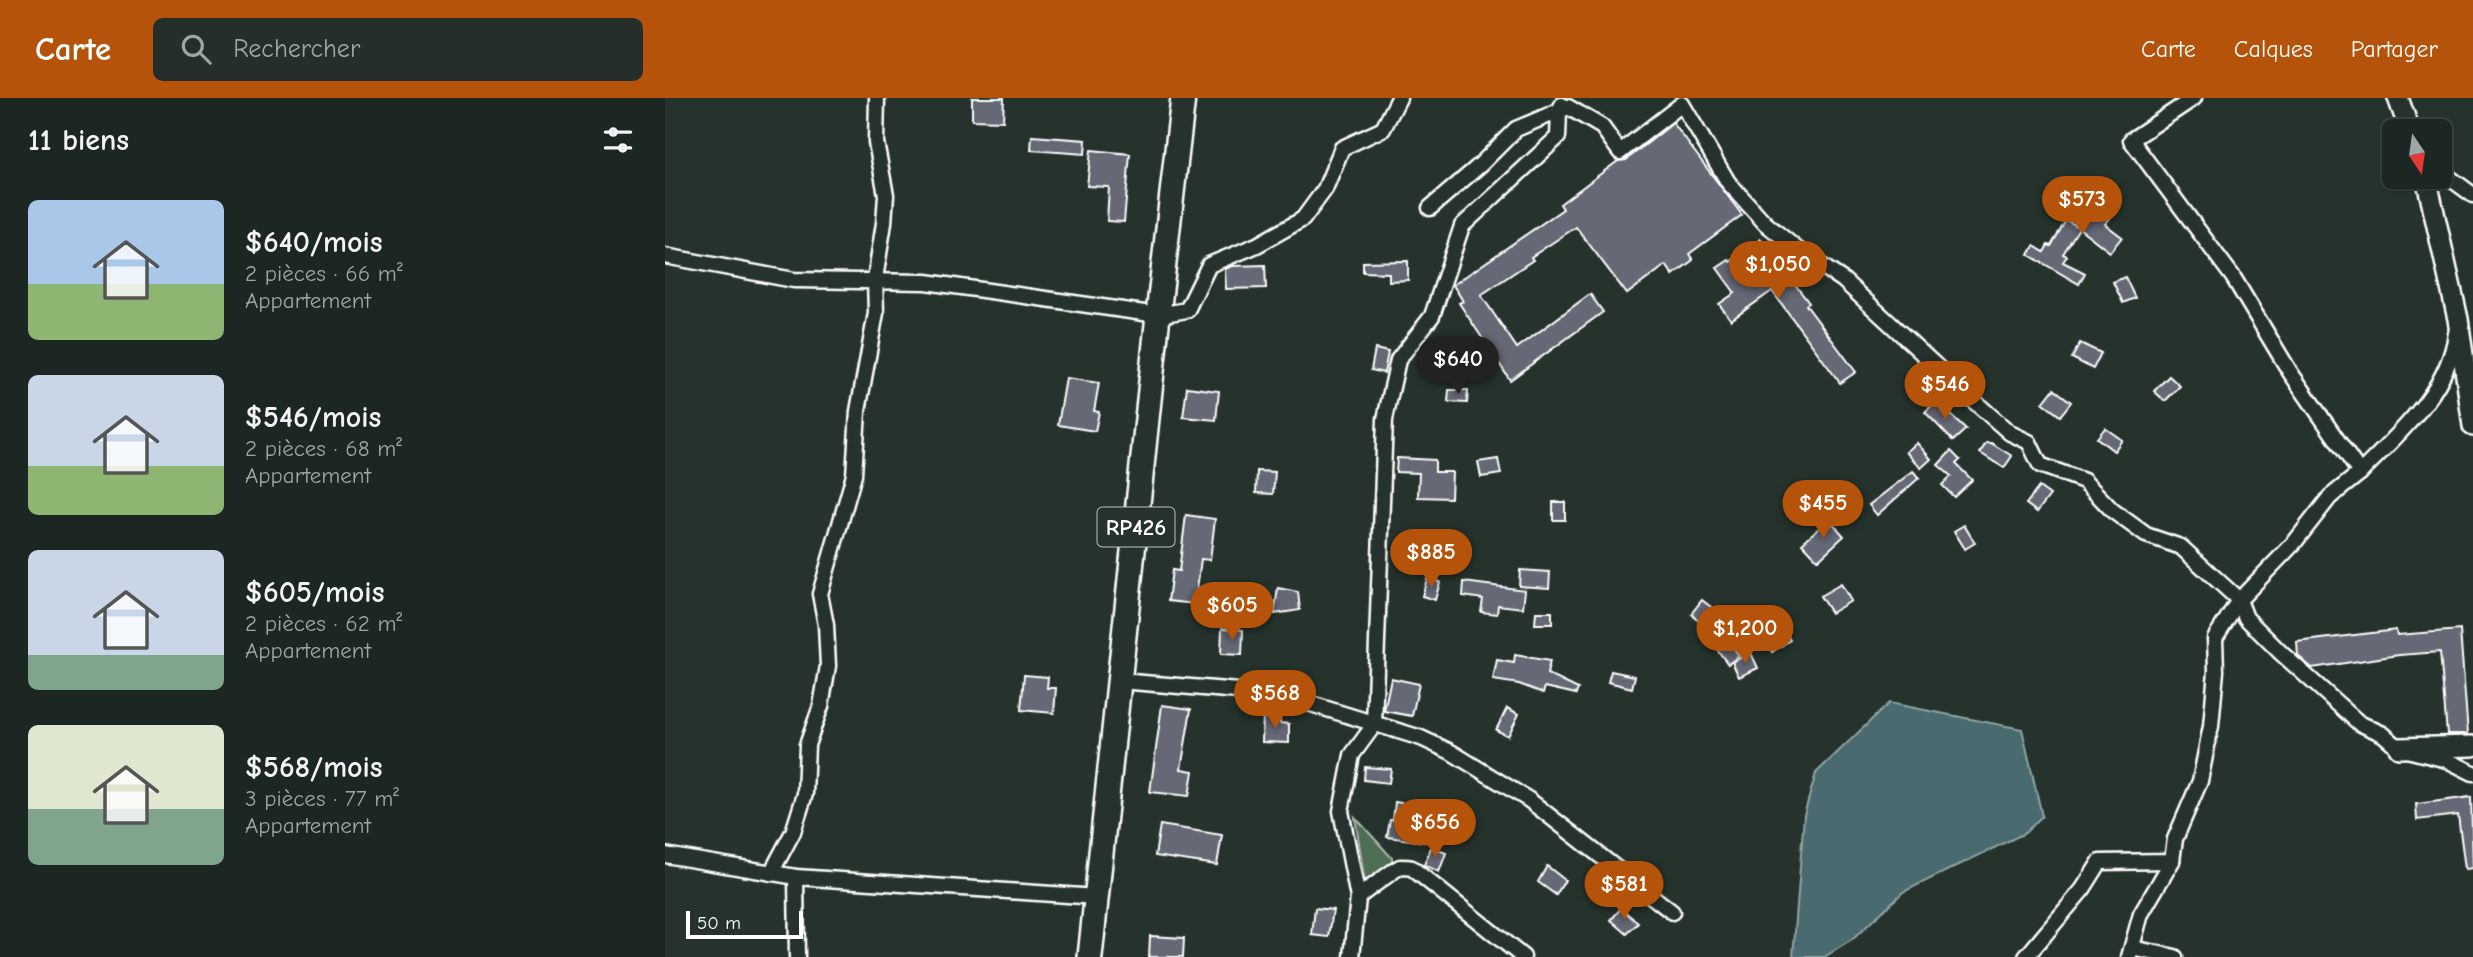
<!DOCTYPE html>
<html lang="fr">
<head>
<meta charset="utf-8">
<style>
	:root { --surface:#1c2622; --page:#252e2a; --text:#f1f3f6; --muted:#a0a5a5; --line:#3a4340; --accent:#b45309 }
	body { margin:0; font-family:"Comic Neue",sans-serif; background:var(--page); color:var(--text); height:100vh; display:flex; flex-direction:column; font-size:26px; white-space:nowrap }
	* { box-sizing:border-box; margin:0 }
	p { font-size:23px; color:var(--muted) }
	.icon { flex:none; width:38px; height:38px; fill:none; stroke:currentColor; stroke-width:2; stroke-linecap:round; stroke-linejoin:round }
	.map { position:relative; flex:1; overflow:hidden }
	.sheet { display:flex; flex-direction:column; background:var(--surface); width:665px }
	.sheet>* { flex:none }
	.needle { width:46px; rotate:167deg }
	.tools { position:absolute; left:1717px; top:21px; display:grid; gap:14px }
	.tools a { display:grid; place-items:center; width:70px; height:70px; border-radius:10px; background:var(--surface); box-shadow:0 2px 5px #0004,0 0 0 2px var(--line); font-size:35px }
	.scale { position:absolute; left:21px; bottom:18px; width:117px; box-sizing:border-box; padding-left:7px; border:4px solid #fff; border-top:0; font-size:19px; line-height:24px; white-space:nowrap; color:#fff; -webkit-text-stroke:5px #26332d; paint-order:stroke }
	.price { position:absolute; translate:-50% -60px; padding:0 16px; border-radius:24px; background:var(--accent); color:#fff; font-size:23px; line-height:46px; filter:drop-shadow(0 2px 4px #0008) }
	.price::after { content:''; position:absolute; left:50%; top:42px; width:21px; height:16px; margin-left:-10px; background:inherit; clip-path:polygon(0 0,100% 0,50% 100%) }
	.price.on { background:#222; color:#fff }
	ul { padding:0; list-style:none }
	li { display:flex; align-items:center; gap:21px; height:175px; padding:0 28px }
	li span { display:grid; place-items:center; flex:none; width:196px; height:140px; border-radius:10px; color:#555 }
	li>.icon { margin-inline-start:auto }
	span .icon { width:84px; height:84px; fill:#fffc; stroke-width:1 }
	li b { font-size:30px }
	h2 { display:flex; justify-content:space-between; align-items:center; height:84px; padding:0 28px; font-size:30px }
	header { display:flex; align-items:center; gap:42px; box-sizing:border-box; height:98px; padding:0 35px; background:var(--accent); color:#fff }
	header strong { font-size:33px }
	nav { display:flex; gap:38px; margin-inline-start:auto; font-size:24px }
	.search { width:490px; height:63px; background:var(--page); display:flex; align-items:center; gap:18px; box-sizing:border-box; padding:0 24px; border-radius:10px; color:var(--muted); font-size:26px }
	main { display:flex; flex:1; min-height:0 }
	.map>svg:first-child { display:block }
</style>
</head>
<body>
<header>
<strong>Carte</strong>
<div class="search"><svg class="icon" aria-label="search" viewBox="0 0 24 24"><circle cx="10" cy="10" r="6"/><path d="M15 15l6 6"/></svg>Rechercher</div>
<nav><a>Carte</a><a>Calques</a><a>Partager</a></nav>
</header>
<main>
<section class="sheet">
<h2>11 biens<svg class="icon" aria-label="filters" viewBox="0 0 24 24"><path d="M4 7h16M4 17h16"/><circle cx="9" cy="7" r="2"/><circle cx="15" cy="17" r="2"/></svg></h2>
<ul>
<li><span style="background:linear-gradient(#a9c7e8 60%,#8fb573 0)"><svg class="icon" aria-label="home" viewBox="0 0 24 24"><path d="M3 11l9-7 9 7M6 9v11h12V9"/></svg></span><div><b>$640/mois</b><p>2 pièces · 66 m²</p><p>Appartement</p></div></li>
<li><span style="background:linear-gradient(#c9d6e8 65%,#8fb573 0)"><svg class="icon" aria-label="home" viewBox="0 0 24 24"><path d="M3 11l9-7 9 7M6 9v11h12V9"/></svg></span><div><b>$546/mois</b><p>2 pièces · 68 m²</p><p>Appartement</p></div></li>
<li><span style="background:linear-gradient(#c9d6e8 75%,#7fa58c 0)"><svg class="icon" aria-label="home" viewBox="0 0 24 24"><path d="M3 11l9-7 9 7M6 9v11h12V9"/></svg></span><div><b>$605/mois</b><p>2 pièces · 62 m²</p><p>Appartement</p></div></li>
<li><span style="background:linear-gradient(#dfe7d0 60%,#7fa58c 0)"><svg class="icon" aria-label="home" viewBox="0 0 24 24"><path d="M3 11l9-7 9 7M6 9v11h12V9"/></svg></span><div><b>$568/mois</b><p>3 pièces · 77 m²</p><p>Appartement</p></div></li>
</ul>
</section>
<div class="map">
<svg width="1808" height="859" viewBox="0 0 1808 859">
	<rect width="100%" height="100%" fill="#26332d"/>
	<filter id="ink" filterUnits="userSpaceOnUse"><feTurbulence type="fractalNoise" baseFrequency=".0143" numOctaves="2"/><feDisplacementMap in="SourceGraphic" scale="14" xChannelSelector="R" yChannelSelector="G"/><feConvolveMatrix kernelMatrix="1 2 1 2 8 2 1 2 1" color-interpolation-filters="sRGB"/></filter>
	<g filter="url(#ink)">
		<polygon fill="#506e57" stroke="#a8b6ab" stroke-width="2" points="690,719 727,760 728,768 712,782 700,785"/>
		<polygon fill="#486a6e" stroke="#91a6a8" stroke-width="2" points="1224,605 1357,631 1377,718 1360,735 1238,794 1187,842 1159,859 1128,859 1139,717 1151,675"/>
		<g fill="#656875" stroke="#fff" stroke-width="2">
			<polygon points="307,0 339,0 338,23 307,22"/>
			<polygon points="1008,25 1077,117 1024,156 1028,162 1008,177 1001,167 962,196 911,129 866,159 868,162 816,197 852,250 925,196 938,214 845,282 794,205 798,203 788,187 898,111 895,106 953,63 961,62"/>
			<polygon points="367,38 421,42 420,56 366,52"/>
			<polygon points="426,52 465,56 459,124 442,123 444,89 422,88"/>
			<polygon points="1441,91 1452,100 1449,103 1455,108 1440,126 1457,139 1445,154 1414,130 1398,156 1402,158 1398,164 1420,175 1414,186 1364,157 1369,148 1379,154 1383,147 1386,148 1401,122 1414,129 1409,126 1425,106 1427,108"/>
			<polygon points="1096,141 1144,205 1141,207 1191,274 1175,285 1107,193 1066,222 1054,206 1070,195 1052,170 1064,162 1065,164"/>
			<polygon points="743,163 743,182 724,183 724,175 698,174 698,164"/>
			<polygon points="600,167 601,190 561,191 560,171 567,168"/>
			<polygon points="1460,179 1470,200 1458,205 1448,184"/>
			<polygon points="1415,245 1436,255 1428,271 1407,260"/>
			<polygon points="710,251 723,254 719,275 706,272"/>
			<polygon points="1504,278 1515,288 1500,303 1489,293"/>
			<polygon points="401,280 434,285 429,313 434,314 430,333 393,327"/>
			<polygon points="522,289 554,293 551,322 518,319"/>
			<polygon points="1389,291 1406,304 1395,318 1378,305"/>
			<polygon points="784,292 803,292 802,305 783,304"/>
			<polygon points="1271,303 1301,331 1288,343 1260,314"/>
			<polygon points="1440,330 1457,342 1449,353 1432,340"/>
			<polygon points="1252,345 1266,361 1256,370 1241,354"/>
			<polygon points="1321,345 1326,345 1347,358 1339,370 1315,355"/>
			<polygon points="1286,353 1295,362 1291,366 1307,382 1289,399 1277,387 1286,378 1273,367"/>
			<polygon points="732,360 770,362 770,374 787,374 786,400 753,399 754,375 731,374"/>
			<polygon points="833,361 836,376 816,379 813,364"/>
			<polygon points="592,373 610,374 608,396 591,395"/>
			<polygon points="1248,373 1254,380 1212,417 1204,407"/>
			<polygon points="1374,389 1385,397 1372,414 1361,406"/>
			<rect x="888" y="404" width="12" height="18"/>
			<polygon points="521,417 550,421 545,462 536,461 530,506 503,503 507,472 514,473"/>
			<polygon points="1164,421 1179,438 1153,462 1137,445"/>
			<polygon points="1299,427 1310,445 1300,451 1289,433"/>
			<polygon points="773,438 787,440 783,457 771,455"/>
			<polygon points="855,472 885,474 884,490 854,488"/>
			<polygon points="762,481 775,484 770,502 757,498"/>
			<polygon points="799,484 860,492 858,510 833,507 832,516 816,514 818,501 798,498"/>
			<polygon points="1176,486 1186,503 1166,515 1155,498"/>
			<polygon points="613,490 633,494 635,512 609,516"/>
			<polygon points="534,498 551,502 547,522 530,518"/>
			<polygon points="1037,502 1055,516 1043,530 1026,516"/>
			<polygon points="871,514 887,514 887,526 870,526"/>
			<polygon points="557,530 578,532 577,557 556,556"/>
			<polygon points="1118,531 1125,542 1107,554 1100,542"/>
			<polygon points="1731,532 1732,537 1795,532 1803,636 1782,636 1775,554 1734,557 1647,570 1633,558 1632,544"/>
			<polygon points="1063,542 1074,558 1063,566 1051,550"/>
			<polygon points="1086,555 1093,570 1074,579 1067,564"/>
			<polygon points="850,557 885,563 882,576 913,591 911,596 880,589 878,595 854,586 828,582 832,562 849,565"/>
			<polygon points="946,573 970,578 967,590 943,584"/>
			<polygon points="359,577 383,579 382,590 391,590 389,615 356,612"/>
			<polygon points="726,580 754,586 747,618 719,613"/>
			<polygon points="497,607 526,611 516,671 528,673 524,698 485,694"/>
			<polygon points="842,610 854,616 843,638 831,632"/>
			<polygon points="598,616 615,617 615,625 624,626 624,645 597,644"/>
			<polygon points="700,669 726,671 724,685 699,682"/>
			<polygon points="1806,699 1808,770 1800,771 1793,717 1752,722 1751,706"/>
			<polygon points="730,704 749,707 747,722 779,733 774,746 722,739 725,722 728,722"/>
			<polygon points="495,727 557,737 552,767 490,758"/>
			<polygon points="766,749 781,755 774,774 759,767"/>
			<polygon points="882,768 900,782 891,797 873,784"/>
			<polygon points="650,810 668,812 664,839 647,837"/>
			<polygon points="956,810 973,825 962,836 946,822"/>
			<polygon points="485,838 519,840 518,859 484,859"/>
		</g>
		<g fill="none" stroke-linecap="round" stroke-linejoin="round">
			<g stroke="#fff" stroke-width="19">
				<g id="street">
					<polyline points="1774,72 1808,97"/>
					<polyline points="765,110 815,67 851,31 903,9 937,29 955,54 1017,6 1063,84 1100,125 1133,152 1178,182 1310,304 1345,335 1364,344 1375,367 1419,383 1448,413 1481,437 1516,449 1574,502 1581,520 1616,555 1694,625 1718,636 1734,650 1782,662 1808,675"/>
					<polyline points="0,158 129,182 261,184 493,217 522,212 544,167 592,147 638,121 660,91 677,50 718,31 734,0"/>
					<path d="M1695,375C1733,336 1784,293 1791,235"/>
					<polyline points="455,583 597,595 646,606 756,640 786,654 864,702 1007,814"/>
					<polyline points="0,757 131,779 432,799"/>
					<polyline points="106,775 128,734 140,696 142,647 156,608 163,568 161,527 155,496 189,377 193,313 211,215 210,181 219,125 221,97 211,44 212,0"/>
					<polyline points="131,779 132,859"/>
					<path d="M693,800C696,796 732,770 735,769C738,769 744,769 747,770L858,859"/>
					<polyline points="1467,850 1510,859"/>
					<polyline points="687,859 693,800 676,713 687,657 709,627 720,321 733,262 767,218 797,128 893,39 894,13 897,7"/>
					<polyline points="1361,859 1418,791 1435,764 1507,763 1510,741 1535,683 1546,628 1551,573 1550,540 1574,502 1629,445 1665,399 1695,375 1625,274 1568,179 1466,42 1529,0"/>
					<polyline points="1464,859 1476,816 1507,763"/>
				</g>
			</g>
			<g stroke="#fff" stroke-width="24">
				<g id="secondary">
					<polyline points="1733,0 1745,33"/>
					<polyline points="1761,79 1793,221 1808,328"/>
					<polyline points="1734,650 1808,648"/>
				</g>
			</g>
			<g stroke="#fff" stroke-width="28">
				<polyline id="primary" points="425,859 493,217 518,0"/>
			</g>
			<use href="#street" stroke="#26332d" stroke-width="14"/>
			<use href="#secondary" stroke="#26332d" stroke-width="19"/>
			<use href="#primary" stroke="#26332d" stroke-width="23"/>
		</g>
	</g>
	<g text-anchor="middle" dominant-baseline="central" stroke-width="6" stroke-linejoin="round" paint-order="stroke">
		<rect fill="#26332d" stroke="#bec2c0" stroke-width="2" x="432.5" y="409.5" width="77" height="39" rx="5"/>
		<g font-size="23" font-weight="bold" fill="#fff">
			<text x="471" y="429">RP426</text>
		</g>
	</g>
</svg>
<div class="tools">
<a><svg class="needle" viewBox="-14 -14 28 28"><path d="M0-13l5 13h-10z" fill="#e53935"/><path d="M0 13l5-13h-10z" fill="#a0a5a5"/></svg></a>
</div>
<div class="scale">50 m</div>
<b class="price" style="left:1417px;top:138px">$573</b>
<b class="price" style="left:1113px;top:203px">$1,050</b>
<b class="price on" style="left:793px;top:298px">$640</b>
<b class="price" style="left:1280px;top:323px">$546</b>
<b class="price" style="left:1158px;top:442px">$455</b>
<b class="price" style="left:766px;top:491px">$885</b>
<b class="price" style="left:567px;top:544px">$605</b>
<b class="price" style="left:1080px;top:567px">$1,200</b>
<b class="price" style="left:610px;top:632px">$568</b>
<b class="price" style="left:770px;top:761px">$656</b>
<b class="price" style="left:959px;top:823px">$581</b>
</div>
</main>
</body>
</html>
